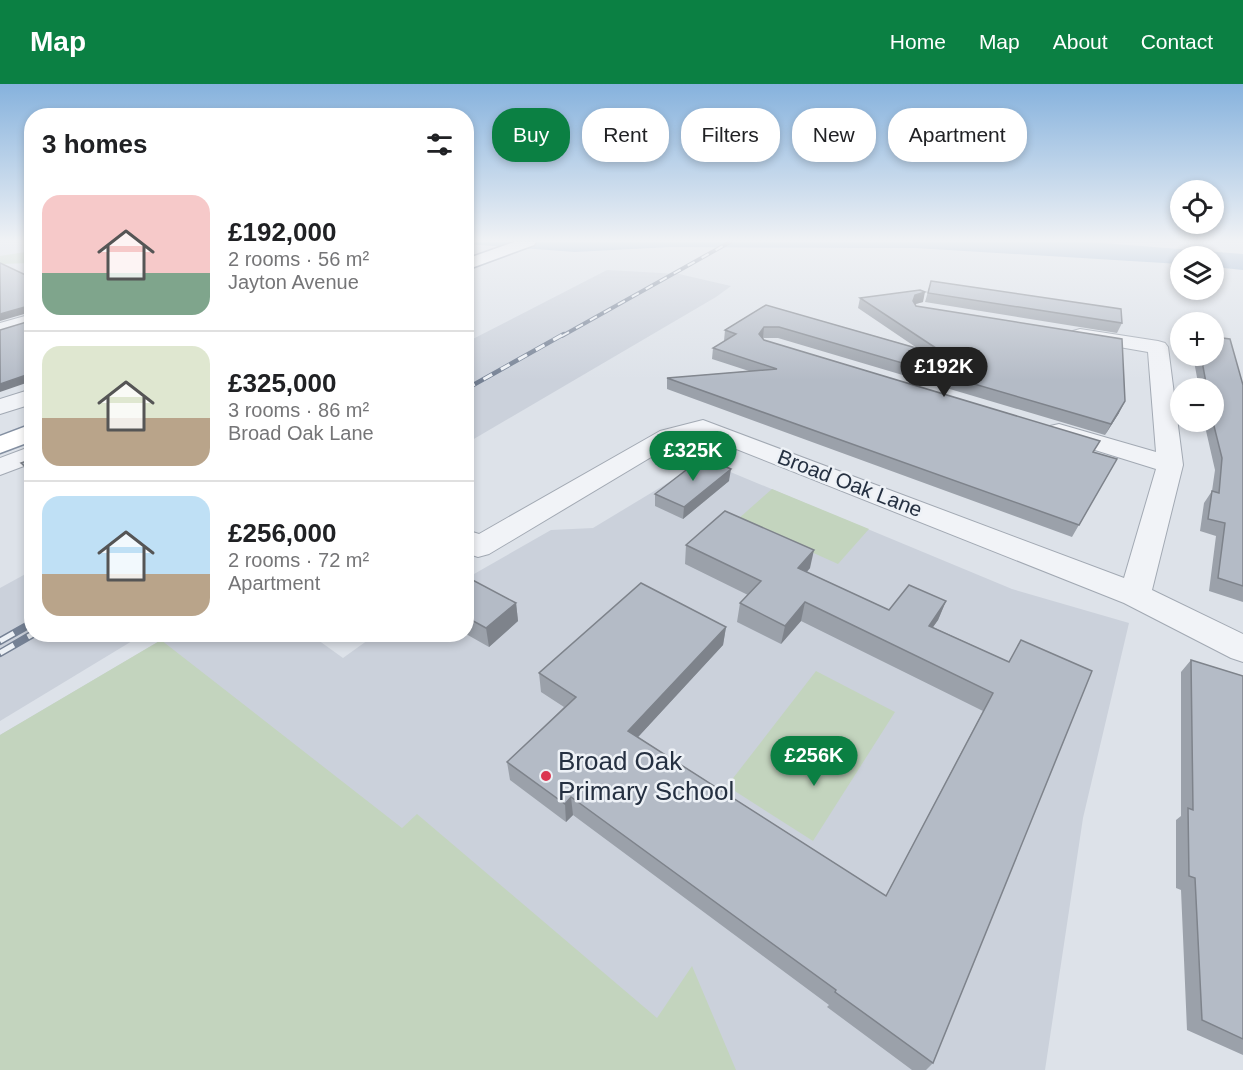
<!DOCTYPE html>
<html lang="en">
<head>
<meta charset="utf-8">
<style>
	:root { --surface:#fff; --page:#f2f2f2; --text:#202124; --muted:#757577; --line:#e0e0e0; --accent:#0b8043 }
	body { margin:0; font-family:Helvetica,sans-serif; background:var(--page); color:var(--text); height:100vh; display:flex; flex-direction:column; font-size:22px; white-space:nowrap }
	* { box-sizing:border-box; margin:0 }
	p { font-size:20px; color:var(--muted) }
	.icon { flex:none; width:33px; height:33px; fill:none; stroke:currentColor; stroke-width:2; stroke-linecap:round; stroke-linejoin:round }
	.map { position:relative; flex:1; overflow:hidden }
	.panel { position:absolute; left:24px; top:24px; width:450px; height:534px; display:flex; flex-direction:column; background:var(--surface); border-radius:24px; box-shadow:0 3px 9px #0003 }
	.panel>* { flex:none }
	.top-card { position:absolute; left:492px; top:24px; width:570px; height:54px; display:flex; gap:12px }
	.tools { position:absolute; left:1170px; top:96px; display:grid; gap:12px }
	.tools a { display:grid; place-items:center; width:54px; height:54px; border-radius:50%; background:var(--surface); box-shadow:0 3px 9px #0003; font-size:30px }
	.price { position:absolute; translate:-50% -51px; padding:0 14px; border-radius:21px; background:var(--accent); color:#fff; font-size:20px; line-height:39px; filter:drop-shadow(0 2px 3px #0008) }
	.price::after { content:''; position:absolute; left:50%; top:36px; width:18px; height:14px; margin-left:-9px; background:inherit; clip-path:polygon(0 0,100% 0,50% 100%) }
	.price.active { background:#222; color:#fff }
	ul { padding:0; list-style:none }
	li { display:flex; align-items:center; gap:18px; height:150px; padding:0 18px }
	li+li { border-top:2px solid var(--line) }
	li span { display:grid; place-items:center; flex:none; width:168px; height:120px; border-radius:18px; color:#555 }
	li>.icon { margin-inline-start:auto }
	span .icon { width:72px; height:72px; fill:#fffc; stroke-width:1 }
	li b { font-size:26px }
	h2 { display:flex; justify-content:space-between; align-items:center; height:72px; padding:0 18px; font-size:26px }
	.tag { padding:0 21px; border-radius:24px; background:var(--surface); box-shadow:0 3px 9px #0003; font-size:21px; line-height:54px }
	.tag.active { background:var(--accent); color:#fff }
	header { display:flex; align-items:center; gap:36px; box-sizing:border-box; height:84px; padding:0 30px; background:var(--accent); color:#fff }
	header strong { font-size:28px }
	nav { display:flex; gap:33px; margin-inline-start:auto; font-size:21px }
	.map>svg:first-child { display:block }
</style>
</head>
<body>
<header>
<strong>Map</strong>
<nav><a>Home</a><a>Map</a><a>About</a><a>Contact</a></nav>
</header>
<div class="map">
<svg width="1243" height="986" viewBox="0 0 1243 986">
	<rect width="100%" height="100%" fill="#dde2e9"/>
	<g fill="#cbd1db">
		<polygon points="607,186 679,190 731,202 716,213 467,359 467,258"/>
		<polygon points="704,377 1012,505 1129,539 1083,734 1045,986 0,986 0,651 170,551 311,551 343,574 375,551 466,550 467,494 551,446 593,444"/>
		<polygon points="31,487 32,550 142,551 0,637 0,504"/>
	</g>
	<g fill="#c3d4be">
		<polygon points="31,167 31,179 0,180 0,172"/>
		<polygon points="772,405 869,445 838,480 738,435"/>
		<polygon points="161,556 402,744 417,730 657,934 692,882 736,986 0,986 0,651"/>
		<polygon points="816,587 895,628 813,757 727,702"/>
	</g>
	<polygon fill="#94b0cd" points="466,158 1090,158 1243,170 1243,186 1214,183 1214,172 1180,172 1180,180 915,164 670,163 575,168 467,160"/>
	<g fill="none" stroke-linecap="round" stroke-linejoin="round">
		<g stroke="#a2a9b3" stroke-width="2">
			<g id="street">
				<polygon points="32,230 32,242 0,251 0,239"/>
				<polygon points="1080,245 1158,257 1165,259 1168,263 1183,381 1152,506 1243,550 1243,578 1231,574 1124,519 701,351 678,357 489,470 478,473 466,469 466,446 479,450 660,347 703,336 1124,494 1156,385 1050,352 1047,347 1050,342 1059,340 1156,368 1148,268 1073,255 1070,251 1073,247"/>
				<polygon points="32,305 32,320 0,330 0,315"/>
				<polygon points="32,362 32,379 0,391 0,374"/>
			</g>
		</g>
		<g stroke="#838fa1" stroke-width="3">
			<g id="highway">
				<polygon points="514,158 536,158 534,161 466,186 466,175"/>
				<polygon points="32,340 32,357 0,369 0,352"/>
			</g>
		</g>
		<use href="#street" fill="#f1f3f7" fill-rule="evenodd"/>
		<use href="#highway" fill="#fff" fill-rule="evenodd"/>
		<g stroke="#758194" stroke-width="4">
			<polyline id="rail-far2" points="562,252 730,158"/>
		</g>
		<g stroke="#758194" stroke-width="4.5">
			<polyline id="rail-far1" points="466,305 564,250"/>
		</g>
		<g stroke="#758194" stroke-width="8">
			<g id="rail">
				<polyline points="0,557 32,539"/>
				<polyline points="0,569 33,550"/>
			</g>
		</g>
		<use href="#rail-far2" stroke="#edf1f6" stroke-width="2" stroke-dasharray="8" stroke-linecap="butt"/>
		<use href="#rail-far1" stroke="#edf1f6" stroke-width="3" stroke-dasharray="10" stroke-linecap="butt"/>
		<use href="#rail" stroke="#edf1f6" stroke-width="5" stroke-dasharray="16" stroke-linecap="butt"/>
	</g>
	<g fill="#9ba1aa">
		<polygon points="931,197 1122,239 1117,249 925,218"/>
		<polygon points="860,214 923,218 915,220 916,222 1119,329 1105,351 778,254 763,254 764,256 1094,368 1110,387 1072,453 667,305 667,294 749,287 712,275 713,264 725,257 724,257 725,246 766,221 917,264 858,224"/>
		<polygon points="1193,272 1214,272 1243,301 1243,518 1209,507 1216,452 1200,447 1204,419 1212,407 1215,386 1204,338 1214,338 1214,304 1199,304"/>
		<polygon points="32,375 32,394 29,391 21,379"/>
		<polygon points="729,397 683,435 655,422 655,410"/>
		<polygon points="686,461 810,484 807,488 889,526 946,517 938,536 933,543 1009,578 933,979 926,986 912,986 827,923 829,921 573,731 566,738 510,696 507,678 564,623 541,608 539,589 726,543 723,561 638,653 886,812 983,627 801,537 781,560 737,538 740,519 748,511 685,480"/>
		<polygon points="466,493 516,519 518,537 489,563 466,550"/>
		<polygon points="1191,576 1243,592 1243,971 1187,946 1181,806 1176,804 1176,736 1181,732 1181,588"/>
	</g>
	<g fill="#7e838b">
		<polygon points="925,208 923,218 912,221 915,211"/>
		<polygon points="28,222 31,228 0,237 0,230"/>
		<polygon points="764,243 763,254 758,260 759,250"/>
		<polygon points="32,289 32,297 0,308 0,300"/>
		<polygon points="1125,317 1119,329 1105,351 1111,340"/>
		<polygon points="731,385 729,397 683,435 684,423"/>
		<polygon points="814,466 810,484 794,502 798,484"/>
		<polygon points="946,517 938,536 921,560 929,542"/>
		<polygon points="805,518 801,537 781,560 785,542"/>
		<polygon points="516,519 518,537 489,563 486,544"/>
		<polygon points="726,543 723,561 627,665 628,647"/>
		<polygon points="571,713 573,731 566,738 565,720"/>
	</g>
	<g fill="#b4bbc6" stroke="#7e838b" stroke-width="1.5">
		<polygon points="0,179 32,194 32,289 0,300 0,246 30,237 31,224 28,222 0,230"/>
		<polygon points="931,197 1121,225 1122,239 928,209"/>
		<polygon points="920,206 925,208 915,211 913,217 916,222 1122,255 1125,317 1111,340 779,243 764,243 759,250 764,256 1100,357 1093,368 1117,375 1079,441 667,294 777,285 713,264 736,250 725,246 766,221 951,274 860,214"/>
		<polygon points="1214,253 1230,255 1243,301 1243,502 1218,494 1225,439 1208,435 1212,407 1219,409 1222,374 1213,338 1214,304 1207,304 1201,272 1214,272"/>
		<polygon points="703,373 731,385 684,423 655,410"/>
		<polygon points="32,375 32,388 21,379"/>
		<polygon points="725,427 814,466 798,484 889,526 909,501 946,517 929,542 1009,578 1021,556 1092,587 933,979 835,908 836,906 571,713 565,720 507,678 576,613 539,589 641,499 726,543 628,647 886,812 993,609 805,518 785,542 740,519 761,497 686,461"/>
		<polygon points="466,493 467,493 516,519 486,544 466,533"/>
		<polygon points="1191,576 1243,592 1243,955 1202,936 1195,794 1189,792 1188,724 1193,726"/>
	</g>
	<linearGradient id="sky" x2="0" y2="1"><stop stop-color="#86b2dd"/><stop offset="0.53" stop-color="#f0f2f5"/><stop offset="1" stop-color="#f0f2f5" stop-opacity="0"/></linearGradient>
	<rect width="1243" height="296" fill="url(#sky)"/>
	<circle fill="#db3550" stroke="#edf1f6" stroke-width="2" cx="546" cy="692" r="6"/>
	<g text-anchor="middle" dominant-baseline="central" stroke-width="5" stroke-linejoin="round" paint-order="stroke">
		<g font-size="21" fill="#253041" stroke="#edf1f6">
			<text transform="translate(850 399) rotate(21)">Broad Oak Lane</text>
		</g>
		<g font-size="26" fill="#253041" stroke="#edf1f6" text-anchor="start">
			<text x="558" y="677">Broad Oak<tspan x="558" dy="30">Primary School</tspan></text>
		</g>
	</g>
</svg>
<div class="tools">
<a><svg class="icon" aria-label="locate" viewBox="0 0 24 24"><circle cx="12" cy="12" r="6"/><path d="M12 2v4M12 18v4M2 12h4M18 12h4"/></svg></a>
<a><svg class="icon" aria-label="layers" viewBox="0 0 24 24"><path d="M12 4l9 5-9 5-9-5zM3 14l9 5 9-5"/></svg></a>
<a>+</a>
<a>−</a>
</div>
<b class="price active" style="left:944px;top:314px">£192K</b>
<b class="price" style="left:693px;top:398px">£325K</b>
<b class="price" style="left:814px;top:703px">£256K</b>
<div class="top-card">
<a class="tag active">Buy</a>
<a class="tag">Rent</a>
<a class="tag">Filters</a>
<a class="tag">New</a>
<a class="tag">Apartment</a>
</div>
<section class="panel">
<h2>3 homes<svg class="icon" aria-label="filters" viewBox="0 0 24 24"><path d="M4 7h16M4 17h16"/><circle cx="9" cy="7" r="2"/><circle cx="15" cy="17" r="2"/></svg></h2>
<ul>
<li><span style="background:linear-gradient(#f6c9c9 65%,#7fa58c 0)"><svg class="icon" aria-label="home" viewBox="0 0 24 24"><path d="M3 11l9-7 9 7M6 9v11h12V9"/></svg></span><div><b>£192,000</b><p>2 rooms · 56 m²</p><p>Jayton Avenue</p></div></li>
<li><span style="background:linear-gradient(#dfe7d0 60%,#b9a48a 0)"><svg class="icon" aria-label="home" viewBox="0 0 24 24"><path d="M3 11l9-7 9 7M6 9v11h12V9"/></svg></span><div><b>£325,000</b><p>3 rooms · 86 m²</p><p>Broad Oak Lane</p></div></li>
<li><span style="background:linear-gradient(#bfe0f5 65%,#b9a48a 0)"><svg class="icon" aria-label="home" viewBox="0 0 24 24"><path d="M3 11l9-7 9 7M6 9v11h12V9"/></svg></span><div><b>£256,000</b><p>2 rooms · 72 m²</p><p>Apartment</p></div></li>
</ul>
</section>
</div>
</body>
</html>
